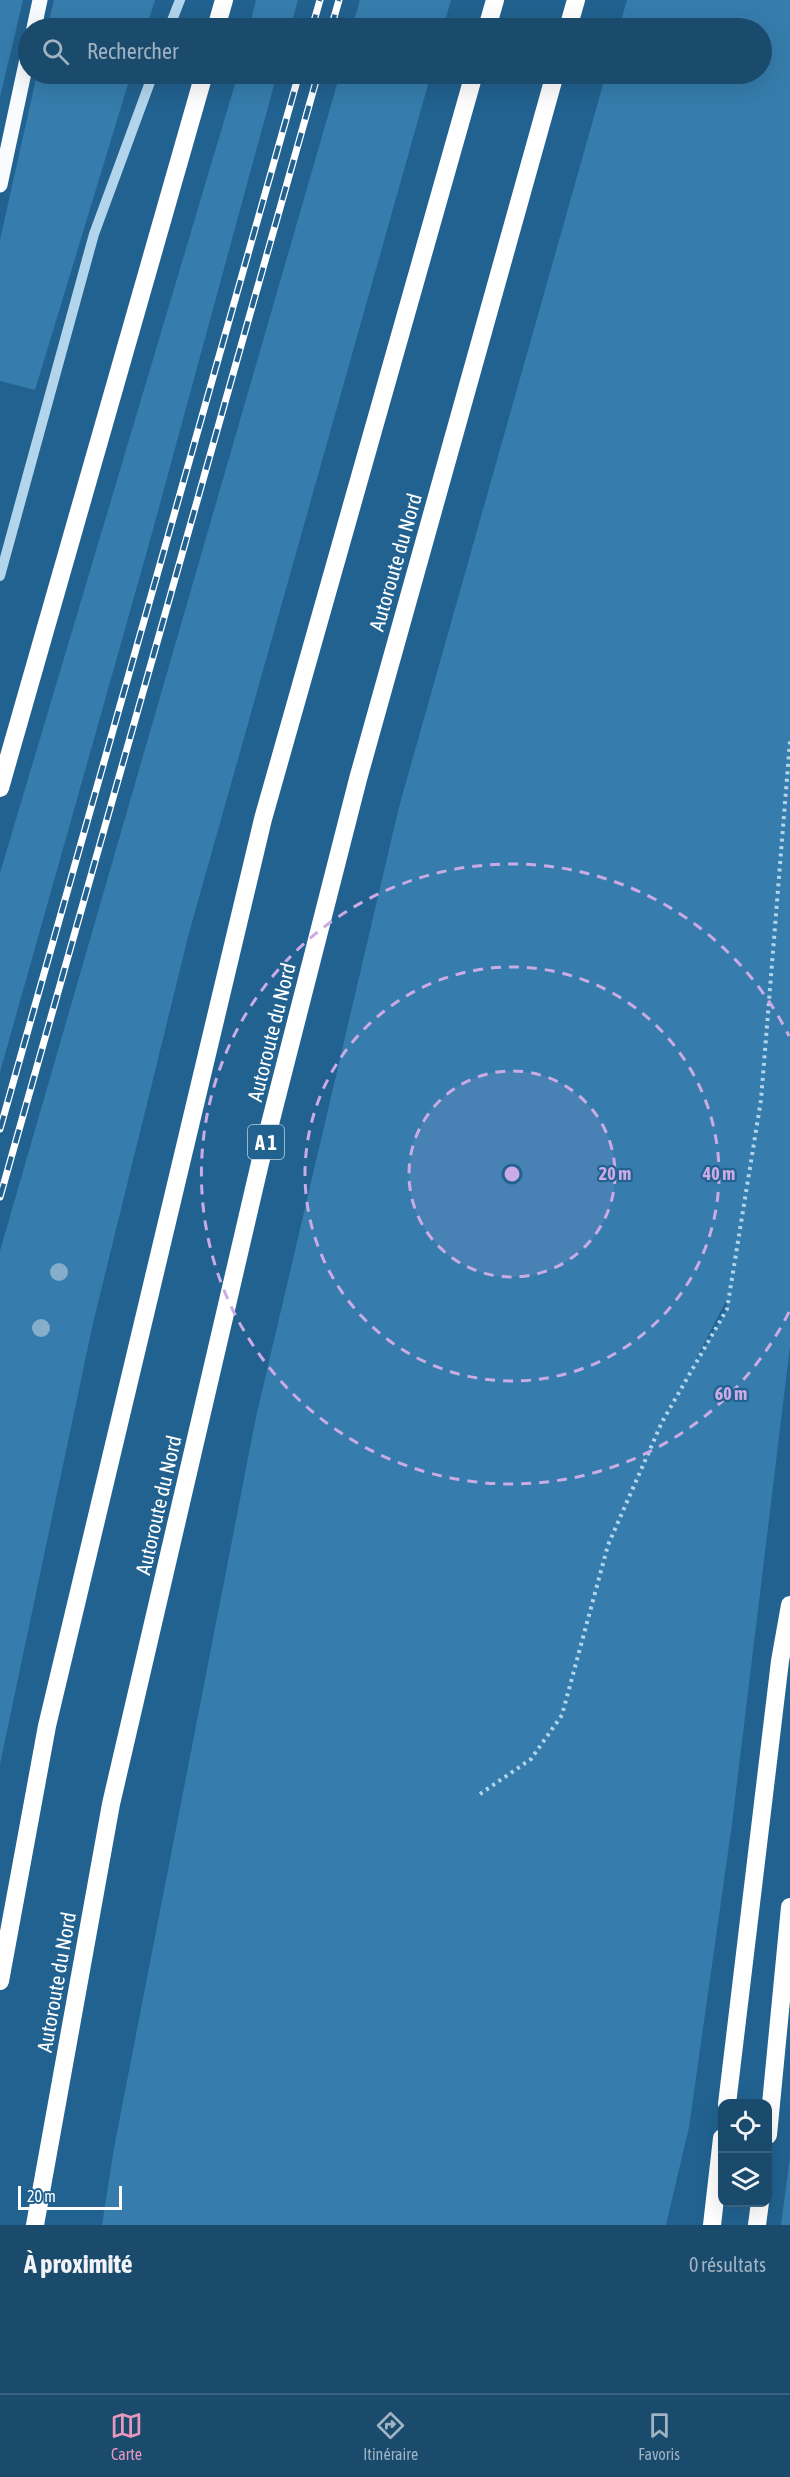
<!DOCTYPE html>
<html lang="fr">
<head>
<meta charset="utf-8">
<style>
	body { margin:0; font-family:"Asap Condensed",sans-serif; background:#275474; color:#f1f3f6 }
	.controls { position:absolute; right:18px; bottom:18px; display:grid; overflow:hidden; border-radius:12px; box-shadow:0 6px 24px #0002 }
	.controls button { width:54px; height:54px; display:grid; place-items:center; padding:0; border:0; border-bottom:2px solid #38627f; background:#1a4a6c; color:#f1f3f6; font:30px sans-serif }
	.scale { position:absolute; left:18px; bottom:15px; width:104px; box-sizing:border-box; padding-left:6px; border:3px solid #fff; border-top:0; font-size:16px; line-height:21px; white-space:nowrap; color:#fff; -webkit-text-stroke:4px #226290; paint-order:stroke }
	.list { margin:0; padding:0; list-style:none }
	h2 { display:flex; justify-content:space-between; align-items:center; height:78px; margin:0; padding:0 24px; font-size:26px }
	h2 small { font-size:20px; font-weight:400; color:#9fb3c2 }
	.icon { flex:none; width:33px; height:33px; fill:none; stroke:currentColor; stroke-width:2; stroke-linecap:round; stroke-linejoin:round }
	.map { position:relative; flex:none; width:790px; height:2225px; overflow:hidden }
	.search { position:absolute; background:#1a4a6c; box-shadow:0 6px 24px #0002; left:18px; right:18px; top:18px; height:66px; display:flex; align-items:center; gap:15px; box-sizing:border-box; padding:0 21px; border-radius:33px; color:#9fb3c2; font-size:22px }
	.sheet { height:168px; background:#1a4a6c }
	nav { display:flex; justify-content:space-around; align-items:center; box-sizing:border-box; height:84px; border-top:2px solid #38627f; background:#1a4a6c; font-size:16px; color:#9fb3c2 }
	nav a { display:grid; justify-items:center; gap:3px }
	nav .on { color:#e797bd }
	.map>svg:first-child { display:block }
	.green { fill:#367dad; fill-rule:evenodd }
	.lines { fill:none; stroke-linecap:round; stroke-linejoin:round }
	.path { stroke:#b3d5ec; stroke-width:4; stroke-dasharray:3 4.5; stroke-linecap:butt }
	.minor { stroke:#b3d5ec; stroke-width:10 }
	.major { stroke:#f8fcff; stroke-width:15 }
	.highway { stroke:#fff; stroke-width:18 }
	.rail-casing { stroke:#fff; stroke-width:7 }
	.rail { stroke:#226290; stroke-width:4.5; stroke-dasharray:14; stroke-linecap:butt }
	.tree { fill:#86aeca }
	.ring { fill:none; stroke:#caabe5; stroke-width:3; stroke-dasharray:10 8 }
	.labels { text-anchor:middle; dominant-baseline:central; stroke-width:4.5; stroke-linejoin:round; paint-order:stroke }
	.shield { fill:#226290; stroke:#bdd0de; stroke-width:1.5 }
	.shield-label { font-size:20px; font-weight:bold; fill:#fff }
	.street-label { font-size:21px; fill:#fff; stroke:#226290 }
	.centre { fill:#caabe5; stroke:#226290; stroke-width:3 }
	.ring-label { font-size:18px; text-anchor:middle; font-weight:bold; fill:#caabe5; stroke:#226290; stroke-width:4.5; stroke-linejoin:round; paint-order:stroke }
</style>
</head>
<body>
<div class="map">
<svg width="790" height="2225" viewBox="0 0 790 2225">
	<rect width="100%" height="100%" fill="#226290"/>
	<g class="green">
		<path d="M0,0h23l-23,97z"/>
		<path d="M54,0h101l-9,28h-99z"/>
		<path d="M256,0h42l-8,28h-41z"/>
		<path d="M360,0h91l-8,28h-91z"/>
		<path d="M627,0h163v1346l-58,478 -43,303 -23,98h-564l12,-77 142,-731 143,-610 207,-733h156v-46h-143zM727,1299v10l-31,52h-1z"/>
		<path d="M37,74h94l-96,316 -35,-9v-141z"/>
		<path d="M238,74h39l-128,470 -149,528v-199z"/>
		<path d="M340,74h91l-242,859 -96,390 -93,441v-513z"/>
		<path d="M790,2157v68h-9z"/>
	</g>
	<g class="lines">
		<path class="path" d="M480,1794l51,-35 31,-44 46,-170 54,-123 65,-113 34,-209 29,-359"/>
		<g class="minor">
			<path d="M169,28l11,-28"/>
			<path d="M0,576l94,-342 59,-160"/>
		</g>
		<g class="major">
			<path d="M34,28l6,-28"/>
			<path d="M0,185l28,-131"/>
		</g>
		<g class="highway">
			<path d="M216,28l8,-28"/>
			<path d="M487,28l8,-28"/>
			<path d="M568,28l8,-28"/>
			<path d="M0,788l204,-714"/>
			<path d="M0,1981l47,-255 216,-907 211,-745"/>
			<path d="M727,2104l53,-443 10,-56"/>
			<path d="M768,2135l22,-228"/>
			<path d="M35,2225l76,-421 149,-641 98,-384 197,-705"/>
			<path d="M712,2225l10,-87"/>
			<path d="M757,2225l3,-23"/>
		</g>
		<defs>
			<g id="rail">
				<path d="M312,28l8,-28"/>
				<path d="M331,28l8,-28"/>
				<path d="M0,1129l299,-1055"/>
				<path d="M0,1197l318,-1123"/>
			</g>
		</defs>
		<use href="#rail" class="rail-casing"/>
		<use href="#rail" class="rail"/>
	</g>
	<g class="tree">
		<circle cx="59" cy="1272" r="9"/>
		<circle cx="41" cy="1328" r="9"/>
	</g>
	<circle cx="512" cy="1174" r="103" fill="#caabe5" fill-opacity=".12"/>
	<g class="ring">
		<circle cx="512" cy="1174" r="103"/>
		<circle cx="512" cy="1174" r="207"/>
		<path d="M789 1312A310 310 0 1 1 789 1036"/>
	</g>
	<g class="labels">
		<rect class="shield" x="248" y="1125" width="36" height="34" rx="4.5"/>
		<g class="shield-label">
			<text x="266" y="1142">A 1</text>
		</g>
		<g class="street-label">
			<text transform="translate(395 562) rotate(-74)">Autoroute du Nord</text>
			<text transform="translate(271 1032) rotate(-76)">Autoroute du Nord</text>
			<text transform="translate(158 1505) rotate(-77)">Autoroute du Nord</text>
			<text transform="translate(56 1982) rotate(-80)">Autoroute du Nord</text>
		</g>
	</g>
	<circle cx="512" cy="1174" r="9" class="centre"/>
	<g class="ring-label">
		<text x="615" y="1180">20 m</text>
		<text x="719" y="1180">40 m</text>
		<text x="731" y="1400">60 m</text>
	</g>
</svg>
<div class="controls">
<button><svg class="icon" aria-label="locate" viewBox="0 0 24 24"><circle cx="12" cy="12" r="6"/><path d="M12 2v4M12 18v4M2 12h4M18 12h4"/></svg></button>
<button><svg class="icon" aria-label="layers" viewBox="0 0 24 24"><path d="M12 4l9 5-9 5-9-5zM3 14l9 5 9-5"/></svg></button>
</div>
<div class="scale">20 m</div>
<div class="search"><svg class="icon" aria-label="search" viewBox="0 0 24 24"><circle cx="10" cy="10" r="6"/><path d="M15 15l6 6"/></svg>Rechercher</div>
</div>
<section class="sheet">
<h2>À proximité<small>0 résultats</small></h2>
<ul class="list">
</ul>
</section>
<nav>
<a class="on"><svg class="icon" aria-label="map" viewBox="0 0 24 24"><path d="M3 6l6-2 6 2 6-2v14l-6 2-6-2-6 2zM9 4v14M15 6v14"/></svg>Carte</a>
<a><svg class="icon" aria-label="directions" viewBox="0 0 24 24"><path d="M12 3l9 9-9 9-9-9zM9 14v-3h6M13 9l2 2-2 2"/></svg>Itinéraire</a>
<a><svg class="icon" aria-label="saved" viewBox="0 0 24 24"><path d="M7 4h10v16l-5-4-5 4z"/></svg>Favoris</a>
</nav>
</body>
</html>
